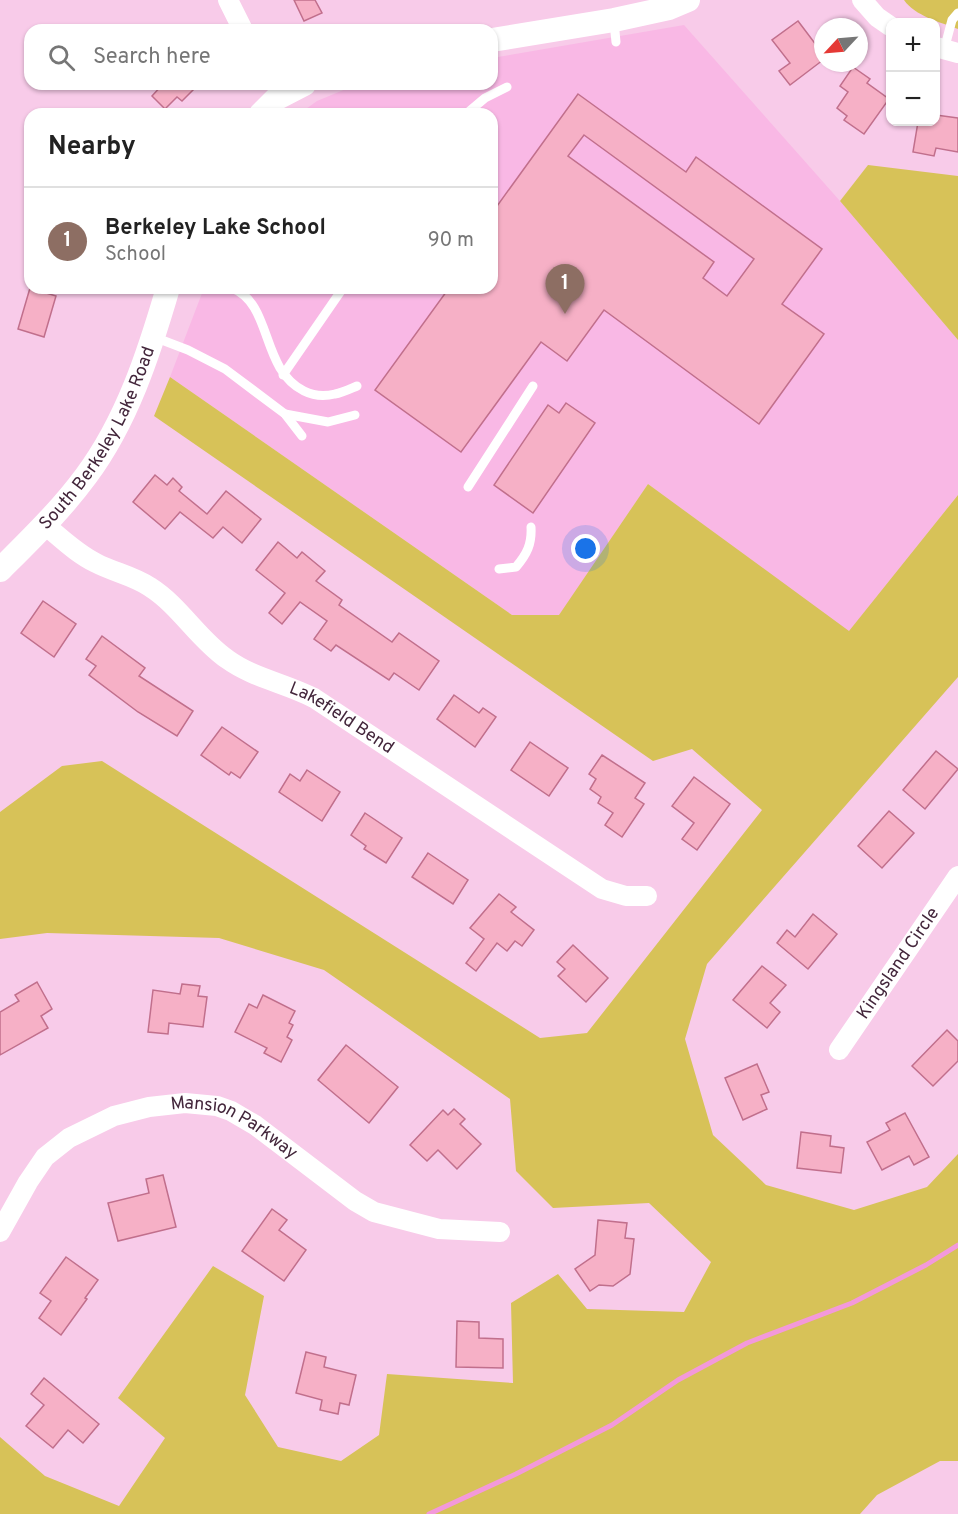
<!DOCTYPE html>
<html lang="en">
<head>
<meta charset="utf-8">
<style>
	body { margin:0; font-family:Overpass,sans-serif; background:#f6f6f6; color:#222 }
	.controls { position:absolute; right:18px; top:18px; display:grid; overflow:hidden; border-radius:12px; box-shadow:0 2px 4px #0004 }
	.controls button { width:54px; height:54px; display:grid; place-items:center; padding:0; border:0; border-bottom:2px solid #e0e0e0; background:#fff; color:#222; font:30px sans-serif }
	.compass { position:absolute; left:814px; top:18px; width:54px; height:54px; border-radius:50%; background:#fff; box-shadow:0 2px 4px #0004; rotate:244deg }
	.you { position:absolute; left:586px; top:549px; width:21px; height:21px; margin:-15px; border:4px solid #fff; border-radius:50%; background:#1a73e8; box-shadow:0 0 0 9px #1a73e833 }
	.badge { display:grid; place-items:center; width:39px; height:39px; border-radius:50%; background:#ea580c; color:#fff; font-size:20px; font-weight:700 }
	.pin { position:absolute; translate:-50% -50px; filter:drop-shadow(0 2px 3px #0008) }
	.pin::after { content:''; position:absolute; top:32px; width:21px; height:18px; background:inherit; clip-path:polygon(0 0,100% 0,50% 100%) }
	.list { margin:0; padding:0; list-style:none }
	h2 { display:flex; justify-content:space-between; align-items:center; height:78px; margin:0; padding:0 24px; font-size:26px }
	h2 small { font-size:20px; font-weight:400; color:#767676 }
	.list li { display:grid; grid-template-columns:39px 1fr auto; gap:18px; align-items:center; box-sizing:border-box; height:108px; padding:0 24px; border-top:2px solid #e0e0e0 }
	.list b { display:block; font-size:22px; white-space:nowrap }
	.list p { margin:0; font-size:20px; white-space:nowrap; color:#767676 }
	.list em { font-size:20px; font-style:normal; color:#767676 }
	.icon { flex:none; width:33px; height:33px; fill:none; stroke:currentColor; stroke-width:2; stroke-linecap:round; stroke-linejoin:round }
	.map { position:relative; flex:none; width:958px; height:1514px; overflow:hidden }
	.search { position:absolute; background:#fff; box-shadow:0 2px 4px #0004; left:24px; top:24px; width:474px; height:66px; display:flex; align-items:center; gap:15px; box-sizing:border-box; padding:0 21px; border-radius:18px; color:#767676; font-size:22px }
	.panel { position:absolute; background:#fff; box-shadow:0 2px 4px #0004; left:24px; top:108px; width:474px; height:186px; border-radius:18px }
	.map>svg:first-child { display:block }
	.built { fill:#f9b8e5 }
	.green { fill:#d7c258 }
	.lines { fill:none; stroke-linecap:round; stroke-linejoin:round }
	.stream { stroke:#f399da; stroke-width:5 }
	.building { fill:#f6b0c6; stroke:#c16f8c; stroke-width:1.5; fill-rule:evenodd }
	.service { stroke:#fff; stroke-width:9 }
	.minor { stroke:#fff; stroke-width:20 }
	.tertiary { stroke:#fff; stroke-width:24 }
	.labels { text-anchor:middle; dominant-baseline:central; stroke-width:4.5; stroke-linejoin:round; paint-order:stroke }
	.street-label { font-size:18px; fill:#43263b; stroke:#f8cbe9 }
</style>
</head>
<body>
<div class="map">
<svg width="958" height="1514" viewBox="0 0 958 1514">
	<rect width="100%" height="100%" fill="#f8cbe9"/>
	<path class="built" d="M684,25l156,176 118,139v155l-109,137 -201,-148 -89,132 -47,-1 -342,-238 34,-89h288v-174h-193l18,-13 41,-17h134v-26z"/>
	<g class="green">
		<path d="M904,0h54v29c-18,-7 -43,-13 -54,-29z"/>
		<path d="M868,165l90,11v164l-118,-139z"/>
		<path d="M170,377l342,238h47l89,-131 201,147 109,-136v182l-251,287 -22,75 28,96 53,50 88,25 73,-23 31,-33v307h-18l-63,34 -17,19h-860v-77l45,39 74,30 46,-68 -47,-40 95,-132 51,30 -19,99 33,52 63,14 38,-26 8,-61 126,9 -2,-80 47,-29 29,35 97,3 27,-50 -62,-59 -96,5 -37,-37 -6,-72 -186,-129 -105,-32 -172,-5 -47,6v-127l62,-46 40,-5 438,277 47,-5 175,-223 -70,-61 -39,12 -499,-345z"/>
	</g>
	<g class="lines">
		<path class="stream" d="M429,1514l87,-40 96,-49 66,-45 69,-37 105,-40 74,-38 32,-20"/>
	</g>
	<g class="building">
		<path d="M294,0h21l7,13 -18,8z"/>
		<path d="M798,21l25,33v6l-33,25 -11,-14 11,-8 -18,-23z"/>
		<path d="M853,67l17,12 -3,4 22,16 -25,35 -20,-14 3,-4 -10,-8 11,-16 -8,-6z"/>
		<path d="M163,84h36l-17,17 -5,-4 -12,12 -13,-13z"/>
		<path d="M578,94l108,78 10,-15 126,92 -40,55 42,30 -65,90 -155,-114 -37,51 -26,-19 -80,110 -86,-62 74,-102h43v-75zM584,135l170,124 -27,37 -24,-18 11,-16 -146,-106z"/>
		<path d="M936,115l22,3v34l-22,-4 -2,8 -21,-4 5,-30h18z"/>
		<path d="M30,288l26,8 -12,41 -26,-8z"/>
		<path d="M566,403l29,20 -62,90 -39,-28 54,-80 11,8z"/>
		<path d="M155,475l12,10 6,-7 9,9 -3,4 28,23 19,-23 35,28 -19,24 -19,-16 -10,11 -33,-26 -15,17 -32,-27z"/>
		<path d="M278,542l19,16 5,-6 23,19 -9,10 26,19 -3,5 53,37 7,-9 40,28 -20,29 -25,-17 -5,7 -53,-35 -5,6 -17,-12 13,-18 -27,-19 -18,22 -13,-11 16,-20 -29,-23z"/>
		<path d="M43,601l33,23 -22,33 -33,-24z"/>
		<path d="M102,636l43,32 -6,8 54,35 -16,25 -39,-24 -49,-37 7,-9 -10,-7z"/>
		<path d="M454,695l25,18 4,-5 13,9 -21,30 -38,-28z"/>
		<path d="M222,727l36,25 -18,26 -9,-6 -2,3 -28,-20z"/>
		<path d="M530,742l38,26 -19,28 -38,-26z"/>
		<path d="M936,751l22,18 -33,40 -22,-19z"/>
		<path d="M602,755l43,28 -10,15 9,6 -22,33 -17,-12 8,-12 -15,-10 3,-6 -11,-8 6,-10 -7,-5z"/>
		<path d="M307,770l33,22 -18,29 -43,-29 11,-18 10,7z"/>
		<path d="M694,777l36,27 -33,46 -15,-11 12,-16 -22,-17z"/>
		<path d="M889,811l25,22 -32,35 -24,-22z"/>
		<path d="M365,813l37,25 -16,25 -22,-14 2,-3 -15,-11z"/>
		<path d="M428,853l40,27 -15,24 -41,-27z"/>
		<path d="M499,894l17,13 -5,5 23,18 -12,16 -7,-5 -8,10 -10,-8 -21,28 -10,-8 18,-24 -14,-11z"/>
		<path d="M813,914l24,20 -29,35 -31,-26 10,-13 8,7z"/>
		<path d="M573,945l35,33 -22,24 -28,-26 7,-7 -8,-7z"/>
		<path d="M762,966l24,19 -16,18 10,9 -13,16 -34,-28z"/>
		<path d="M37,982l15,27 -11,7 7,12 -48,27v-43l19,-11 -4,-6z"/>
		<path d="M182,984l18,2 -2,10 9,1 -4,30 -34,-4 -1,11 -20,-2 5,-42 27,4z"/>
		<path d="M263,995l32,16 -6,12 4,2 -6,12 5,3 -11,22 -17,-9 3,-5 -32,-16 14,-28 8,4z"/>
		<path d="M947,1030l11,11v20l-25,25 -21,-20z"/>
		<path d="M346,1045l52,42 -29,36 -51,-43z"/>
		<path d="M757,1064l12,28 -8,3 6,14 -24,11 -18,-42z"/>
		<path d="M454,1109l11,10 -5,5 21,20 -24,25 -19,-19 -11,11 -17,-16 33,-35 5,5z"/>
		<path d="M905,1113l24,44 -15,8 -5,-9 -27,14 -15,-28 23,-12 -4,-7z"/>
		<path d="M801,1132l30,4 -1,10 14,2 -3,25 -44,-5z"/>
		<path d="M163,1175l13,52 -58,14 -10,-38 41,-10 -3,-14z"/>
		<path d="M272,1209l15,11 -8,10 27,20 -22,31 -42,-30z"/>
		<path d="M598,1220l29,3 -2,15 9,1 -4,35 -17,12 -14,-1 -9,6 -15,-22 20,-14z"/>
		<path d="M66,1257l32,23 -13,18 2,1 -26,36 -22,-17 12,-17 -11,-8z"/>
		<path d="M457,1321l22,1v16l24,1v29l-47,-1z"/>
		<path d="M306,1352l20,5 -2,10 32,8 -7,30 -9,-2 -2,11 -18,-4 2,-10 -26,-7z"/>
		<path d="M44,1378l55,46 -16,19 -15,-13 -15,18 -27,-22 18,-21 -13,-11z"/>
	</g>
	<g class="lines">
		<g class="service">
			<path d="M614,22l2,20"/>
			<path d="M944,50l8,-30 6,-7"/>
			<path d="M466,114l19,-16 22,-11"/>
			<path d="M232,288c41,16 28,81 72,103 10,5 19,6 31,3 7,-1 15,-5 22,-8"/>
			<path d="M154,337l34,13 37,19 60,45 17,22"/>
			<path d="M283,375l60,-87"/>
			<path d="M285,414l43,8 27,-7"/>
			<path d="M468,487l65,-101"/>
			<path d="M499,569l17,-2c11,-13 16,-23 15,-40"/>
		</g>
		<g class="minor">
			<path d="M228,0l15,30"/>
			<path d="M862,0l15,17 13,9"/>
			<path d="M936,47l22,6"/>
			<path id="s1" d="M45,525c16,13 32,29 51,38 17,9 38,13 54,24 30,19 48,52 77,72 26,19 58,24 87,39l288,191 24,7h21"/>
			<path id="s2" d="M839,1050l119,-174"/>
			<path id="s3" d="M0,1232l28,-50 17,-25 24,-19 45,-22 35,-9 36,-4 32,3 14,5 24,14 100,76 19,11 65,17 61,3"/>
		</g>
		<g class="tertiary">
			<path d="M492,40l122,-20 55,-12 19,-8"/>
			<path d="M261,114l16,-16 27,-14"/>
			<path id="s4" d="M0,570c30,-30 61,-60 86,-94 41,-55 63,-123 82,-188"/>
		</g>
	</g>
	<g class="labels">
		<g class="street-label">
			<text stroke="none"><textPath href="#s4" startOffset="166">South Berkeley Lake Road</textPath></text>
			<text stroke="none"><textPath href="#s1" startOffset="358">Lakefield Bend</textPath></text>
			<text stroke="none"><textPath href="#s2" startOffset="105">Kingsland Circle</textPath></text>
			<text stroke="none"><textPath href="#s3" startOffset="296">Mansion Parkway</textPath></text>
		</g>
	</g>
</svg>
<div class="controls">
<button>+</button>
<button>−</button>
</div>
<svg class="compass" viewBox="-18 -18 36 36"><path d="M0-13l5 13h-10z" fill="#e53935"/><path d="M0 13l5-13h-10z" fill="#767676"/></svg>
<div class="you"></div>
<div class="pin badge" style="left:565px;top:314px;background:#8d6e63">1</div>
<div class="search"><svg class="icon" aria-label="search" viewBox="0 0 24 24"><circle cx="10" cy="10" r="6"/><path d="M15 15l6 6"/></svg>Search here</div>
<section class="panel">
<h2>Nearby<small></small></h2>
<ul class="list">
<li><span class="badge" style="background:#8d6e63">1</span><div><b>Berkeley Lake School</b><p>School</p></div><em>90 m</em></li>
</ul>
</section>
</div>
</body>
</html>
